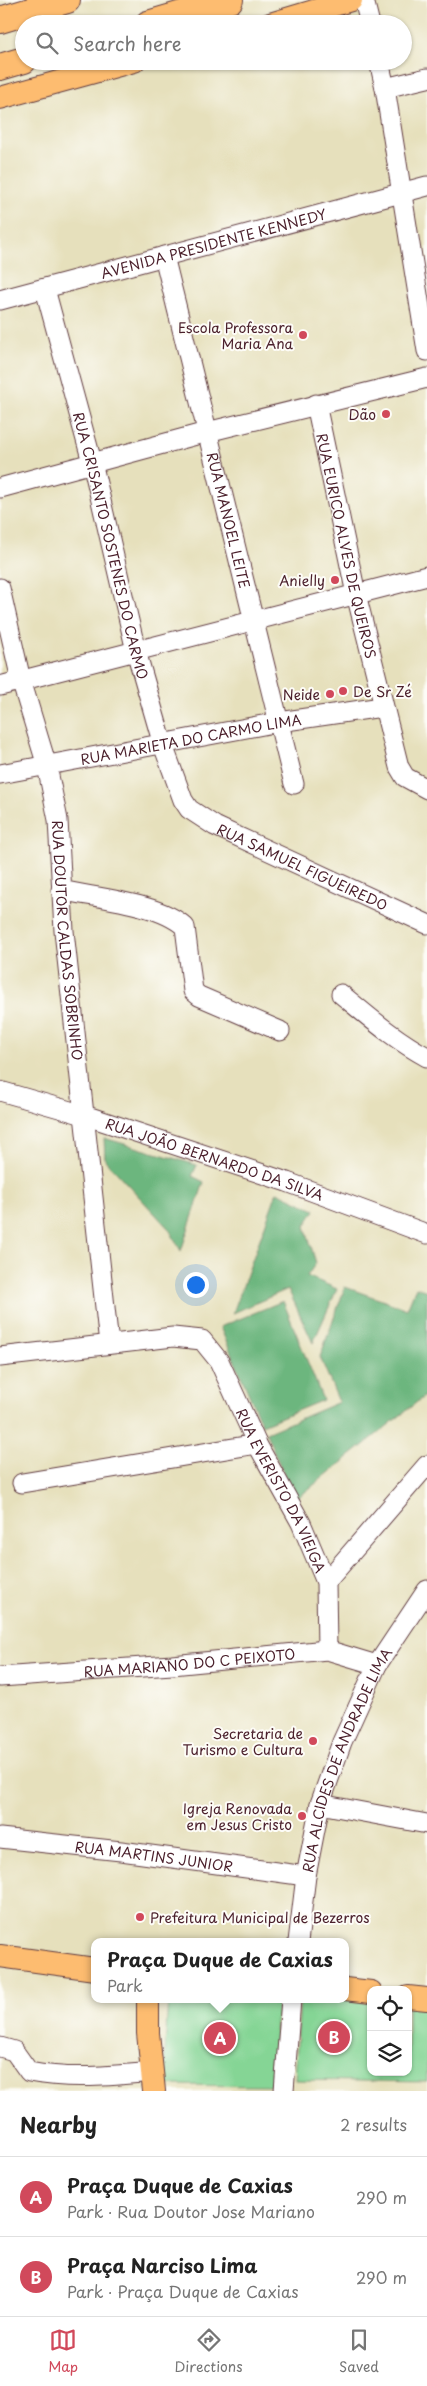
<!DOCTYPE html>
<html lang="en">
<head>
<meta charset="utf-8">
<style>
	body { margin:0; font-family:"Playpen Sans",sans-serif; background:#f2f2f2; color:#222 }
	.controls { position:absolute; right:15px; bottom:15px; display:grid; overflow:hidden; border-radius:10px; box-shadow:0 1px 4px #0004 }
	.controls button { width:45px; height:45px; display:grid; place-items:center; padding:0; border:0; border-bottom:1px solid #e0e0e0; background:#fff; color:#222; font:25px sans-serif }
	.you { position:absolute; left:195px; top:1284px; width:18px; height:18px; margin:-12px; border:4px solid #fff; border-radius:50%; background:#1a73e8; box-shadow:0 0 0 8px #1a73e833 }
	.badge { display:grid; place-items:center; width:32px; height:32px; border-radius:50%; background:#d1495b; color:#fff; font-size:16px; font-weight:700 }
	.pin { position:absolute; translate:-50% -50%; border:2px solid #fff; box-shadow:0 1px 5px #0006 }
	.popup { position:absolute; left:91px; top:1938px; width:258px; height:65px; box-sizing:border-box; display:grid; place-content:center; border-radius:10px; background:#fff; filter:drop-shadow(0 1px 4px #0005); font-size:16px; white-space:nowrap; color:#767676 }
	.popup b { font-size:19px; color:#222 }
	.popup::after { content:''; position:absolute; left:50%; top:100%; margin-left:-10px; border:10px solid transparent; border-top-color:#fff }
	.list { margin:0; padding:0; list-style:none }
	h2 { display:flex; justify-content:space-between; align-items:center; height:65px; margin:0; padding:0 20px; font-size:21px }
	h2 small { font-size:16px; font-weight:400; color:#767676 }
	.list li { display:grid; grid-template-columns:32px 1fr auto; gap:15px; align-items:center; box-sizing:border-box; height:80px; padding:0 20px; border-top:1px solid #e0e0e0 }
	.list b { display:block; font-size:19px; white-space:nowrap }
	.list p { margin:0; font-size:16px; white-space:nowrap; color:#767676 }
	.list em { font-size:16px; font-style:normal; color:#767676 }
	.icon { flex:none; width:28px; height:28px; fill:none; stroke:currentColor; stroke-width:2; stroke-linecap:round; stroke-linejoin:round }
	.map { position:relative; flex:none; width:427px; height:2091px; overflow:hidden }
	.search { position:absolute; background:#fff; box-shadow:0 1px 4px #0004; left:15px; right:15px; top:15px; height:55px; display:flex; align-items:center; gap:12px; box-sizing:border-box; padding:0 18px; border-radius:28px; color:#767676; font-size:19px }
	.sheet { height:225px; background:#fff }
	nav { display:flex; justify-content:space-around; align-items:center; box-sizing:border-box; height:70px; border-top:1px solid #e0e0e0; background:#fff; font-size:14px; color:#767676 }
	nav a { display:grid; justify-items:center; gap:2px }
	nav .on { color:#d1495b }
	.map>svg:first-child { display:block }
	.green { fill:#85d595; stroke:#687a60 }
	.forest { fill:#6cb67e; stroke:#5b6a54 }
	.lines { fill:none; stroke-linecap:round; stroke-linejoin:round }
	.minor-casing { stroke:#613c41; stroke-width:21 }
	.major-casing { stroke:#613c41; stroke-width:24 }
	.highway-casing { stroke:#613c41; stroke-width:28 }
	.minor { stroke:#fff; stroke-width:19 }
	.major { stroke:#fdbc6f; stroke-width:22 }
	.highway { stroke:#fdbc6f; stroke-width:26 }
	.poi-dot { fill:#d1495b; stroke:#fdfcf7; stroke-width:2 }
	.labels { text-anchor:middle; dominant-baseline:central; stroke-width:4; stroke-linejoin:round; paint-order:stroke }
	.street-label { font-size:14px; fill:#4a1f2b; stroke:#fdfcf7 }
	.poi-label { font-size:14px; fill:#4a1f2b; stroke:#fdfcf7; text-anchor:end }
</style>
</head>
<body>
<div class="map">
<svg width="427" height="2091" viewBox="0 0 427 2091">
	<rect width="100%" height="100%" fill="#fdfcf7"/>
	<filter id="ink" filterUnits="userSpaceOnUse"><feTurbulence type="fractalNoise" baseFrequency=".02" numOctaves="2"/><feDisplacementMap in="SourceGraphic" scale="10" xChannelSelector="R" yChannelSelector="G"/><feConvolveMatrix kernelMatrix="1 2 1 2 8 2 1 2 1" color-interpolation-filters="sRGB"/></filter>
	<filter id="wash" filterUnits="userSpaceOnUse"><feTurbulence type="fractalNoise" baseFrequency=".0096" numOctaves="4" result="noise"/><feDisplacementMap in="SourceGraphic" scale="20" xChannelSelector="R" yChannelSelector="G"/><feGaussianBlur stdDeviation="1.12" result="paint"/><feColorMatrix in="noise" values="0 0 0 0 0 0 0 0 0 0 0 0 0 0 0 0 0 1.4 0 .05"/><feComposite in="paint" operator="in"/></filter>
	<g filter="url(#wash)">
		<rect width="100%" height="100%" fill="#e6e0bc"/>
		<g class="green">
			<path d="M371,1995v77h37v-72l19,2v80l-132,-2 5,-81h45z"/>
			<path d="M168,1999h110l-7,87 -108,-1z"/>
		</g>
		<g class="forest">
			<path d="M104,1138l93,27 -5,11 12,6 -23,69 -12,-22 -64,-69z"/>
			<path d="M277,1192l38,18 -10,16 11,37 -9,13 30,13 -24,54 -25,-54 -55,24z"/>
			<path d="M345,1287l62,22 9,-22 11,4v103l-132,106 -29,-67 73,-31 -19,-45z"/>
			<path d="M283,1301l40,99 -61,25 -42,-98z"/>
		</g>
	</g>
	<g filter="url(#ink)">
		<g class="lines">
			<defs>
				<g id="minor">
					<path d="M364,0l6,24"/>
					<path d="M379,61l6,27 42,263"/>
					<path d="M385,88l42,-10"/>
					<path id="s1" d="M164,256l130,528"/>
					<path id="s2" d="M45,289l47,173 44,189 27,94 20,55 6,9 26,17 212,98"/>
					<path id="s3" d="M0,300l427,-114"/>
					<path id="s4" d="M316,404l40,190 43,173 6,10 22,12"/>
					<path d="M0,488l207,-56 220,-54"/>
					<path id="s5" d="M0,588l21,92 26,86 11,54 6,111 45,413"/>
					<path d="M0,686l427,-110"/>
					<path id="s6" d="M0,774l279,-52 103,-15"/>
					<path d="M61,890c35,8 99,13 124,37l8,64 6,5 81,35"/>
					<path d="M341,994c28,23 54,46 86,63"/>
					<path id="s7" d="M0,1091l84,24 203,67 140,52"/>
					<path id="s8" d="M0,1357l173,-20 29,3 17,21 38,83 44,79 25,59 1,68"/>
					<path d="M22,1483l235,-39"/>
					<path d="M326,1582l101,-117"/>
					<path id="s9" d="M0,1677l172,-12 155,-15 50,15"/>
					<path d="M320,1804l107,20"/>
					<path id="s10" d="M0,1838l121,13 185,25"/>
					<path id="s11" d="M298,1942l8,-66 14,-72 22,-62 35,-77 50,-75"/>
					<path d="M0,2047l14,4 15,21c41,8 82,4 123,0"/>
					<path d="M284,2091l7,-92"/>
				</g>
				<g id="major">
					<path d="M270,24l81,-24"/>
					<path d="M0,98l134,-37"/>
					<path d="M0,1956l95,13"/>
					<path d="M345,1989l26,3"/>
					<path d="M408,1997l19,2"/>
					<path d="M148,1999v34l6,58"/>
				</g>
				<g id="highway">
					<path d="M0,20l67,-20"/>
					<path d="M148,24l82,-24"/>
					<path d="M0,67l24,-7"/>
				</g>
			</defs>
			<use href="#minor" class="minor-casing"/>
			<use href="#major" class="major-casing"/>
			<use href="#highway" class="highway-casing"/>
			<use href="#minor" class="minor"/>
			<use href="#major" class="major"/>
			<use href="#highway" class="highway"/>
		</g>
	</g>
	<g class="poi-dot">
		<circle cx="303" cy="335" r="5"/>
		<circle cx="386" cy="414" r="5"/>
		<circle cx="335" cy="580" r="5"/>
		<circle cx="343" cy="691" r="5"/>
		<circle cx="330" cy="694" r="5"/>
		<circle cx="313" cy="1741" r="5"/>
		<circle cx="302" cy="1816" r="5"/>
		<circle cx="140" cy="1917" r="5"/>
	</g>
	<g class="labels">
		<g class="street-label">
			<text stroke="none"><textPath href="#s3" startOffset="221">AVENIDA PRESIDENTE KENNEDY</textPath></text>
			<text stroke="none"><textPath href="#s1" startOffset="272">RUA MANOEL LEITE</textPath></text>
			<text stroke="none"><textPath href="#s2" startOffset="265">RUA CRISANTO SOSTENES DO CARMO</textPath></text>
			<text stroke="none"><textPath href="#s4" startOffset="145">RUA EURICO ALVES DE QUEIROS</textPath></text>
			<text stroke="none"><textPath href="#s6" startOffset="194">RUA MARIETA DO CARMO LIMA</textPath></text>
			<text stroke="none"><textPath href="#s2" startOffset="668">RUA SAMUEL FIGUEIREDO</textPath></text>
			<text stroke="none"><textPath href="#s5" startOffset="360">RUA DOUTOR CALDAS SOBRINHO</textPath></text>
			<text stroke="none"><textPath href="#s7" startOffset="225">RUA JOÃO BERNARDO DA SILVA</textPath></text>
			<text stroke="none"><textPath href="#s8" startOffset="374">RUA EVERISTO DA VIEIGA</textPath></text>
			<text stroke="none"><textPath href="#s9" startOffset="190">RUA MARIANO DO C PEIXOTO</textPath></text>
			<text stroke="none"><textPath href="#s11" startOffset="190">RUA ALCIDES DE ANDRADE LIMA</textPath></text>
			<text stroke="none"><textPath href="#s10" startOffset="155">RUA MARTINS JUNIOR</textPath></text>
		</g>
		<g class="poi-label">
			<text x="293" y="327">Escola Professora<tspan x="293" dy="16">Maria Ana</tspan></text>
			<text x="376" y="414">Dão</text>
			<text x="325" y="580">Anielly</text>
			<text x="353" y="691" text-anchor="start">De Sr Zé</text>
			<text x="320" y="694">Neide</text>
			<text x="303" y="1733">Secretaria de<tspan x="303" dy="16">Turismo e Cultura</tspan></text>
			<text x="292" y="1808">Igreja Renovada<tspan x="292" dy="16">em Jesus Cristo</tspan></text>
			<text x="150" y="1917" text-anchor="start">Prefeitura Municipal de Bezerros</text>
		</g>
	</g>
</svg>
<div class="controls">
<button><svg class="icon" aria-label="locate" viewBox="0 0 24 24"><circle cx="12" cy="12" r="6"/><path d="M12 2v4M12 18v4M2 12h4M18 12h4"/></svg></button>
<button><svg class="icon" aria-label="layers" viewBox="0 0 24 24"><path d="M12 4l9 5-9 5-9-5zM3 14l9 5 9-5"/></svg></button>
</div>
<div class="you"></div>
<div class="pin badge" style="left:220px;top:2038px">A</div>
<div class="popup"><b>Praça Duque de Caxias</b>Park</div>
<div class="pin badge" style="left:334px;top:2037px">B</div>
<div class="search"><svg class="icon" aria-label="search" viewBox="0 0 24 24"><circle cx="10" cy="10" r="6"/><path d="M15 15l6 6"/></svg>Search here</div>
</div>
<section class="sheet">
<h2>Nearby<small>2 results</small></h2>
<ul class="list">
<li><span class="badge">A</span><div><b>Praça Duque de Caxias</b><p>Park · Rua Doutor Jose Mariano</p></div><em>290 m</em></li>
<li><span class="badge">B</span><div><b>Praça Narciso Lima</b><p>Park · Praça Duque de Caxias</p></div><em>290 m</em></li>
</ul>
</section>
<nav>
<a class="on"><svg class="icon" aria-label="map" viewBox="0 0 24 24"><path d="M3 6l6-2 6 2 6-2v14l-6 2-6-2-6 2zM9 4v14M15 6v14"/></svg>Map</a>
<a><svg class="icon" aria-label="directions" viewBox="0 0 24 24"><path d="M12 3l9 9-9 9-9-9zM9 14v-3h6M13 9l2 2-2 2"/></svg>Directions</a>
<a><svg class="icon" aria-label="saved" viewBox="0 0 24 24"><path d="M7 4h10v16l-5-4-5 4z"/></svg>Saved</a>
</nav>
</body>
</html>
